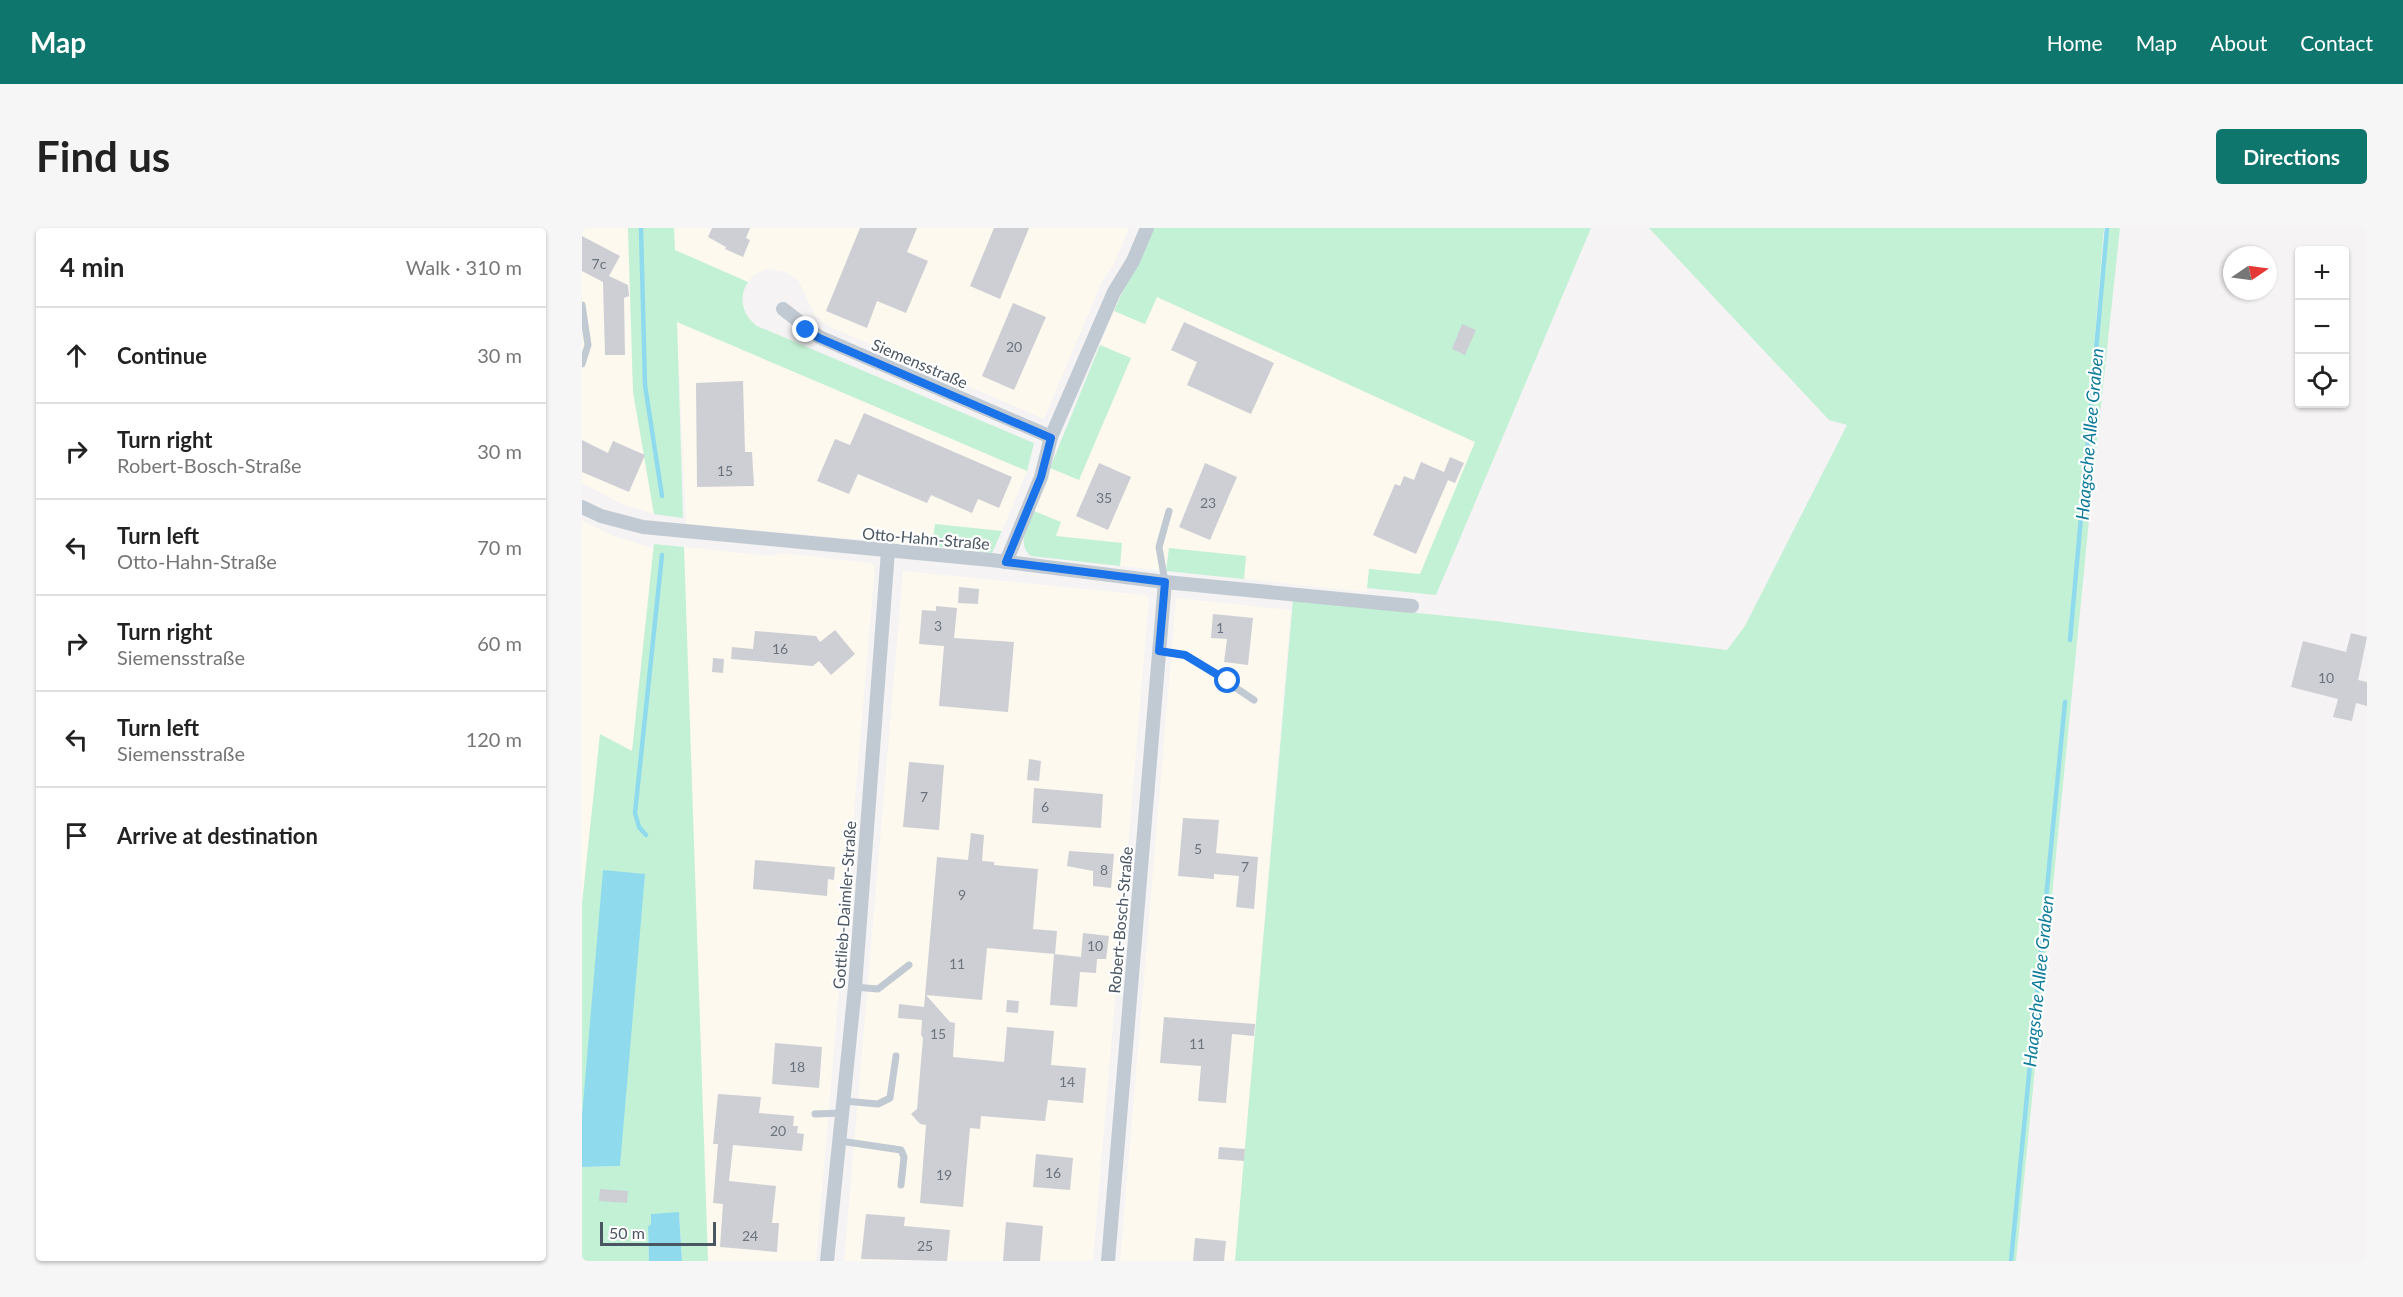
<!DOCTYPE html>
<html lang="en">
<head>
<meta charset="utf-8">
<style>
	body { margin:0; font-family:Lato,sans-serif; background:#f6f6f6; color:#222 }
	.controls { position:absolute; right:18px; top:18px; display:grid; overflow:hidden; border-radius:6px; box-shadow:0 2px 4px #0004 }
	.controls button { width:54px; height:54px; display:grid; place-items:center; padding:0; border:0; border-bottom:2px solid #e0e0e0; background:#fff; color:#222; font:30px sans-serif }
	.compass { position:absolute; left:1641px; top:18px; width:54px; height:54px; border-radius:50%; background:#fff; box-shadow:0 2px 4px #0004; rotate:77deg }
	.scale { position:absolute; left:18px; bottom:15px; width:116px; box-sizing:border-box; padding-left:6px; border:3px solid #4a5661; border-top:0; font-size:16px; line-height:21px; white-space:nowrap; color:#4a5661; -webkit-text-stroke:4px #fff; paint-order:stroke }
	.stop { position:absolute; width:18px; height:18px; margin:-14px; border:4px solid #1a73e8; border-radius:50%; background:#fff }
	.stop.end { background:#1a73e8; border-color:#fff; box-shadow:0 2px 6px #0008 }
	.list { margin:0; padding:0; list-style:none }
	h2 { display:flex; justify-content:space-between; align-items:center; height:78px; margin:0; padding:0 24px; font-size:26px }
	h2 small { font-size:20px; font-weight:400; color:#767676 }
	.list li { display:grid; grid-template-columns:39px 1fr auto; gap:18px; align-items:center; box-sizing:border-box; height:96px; padding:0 24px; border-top:2px solid #e0e0e0 }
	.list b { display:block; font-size:22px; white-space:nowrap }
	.list p { margin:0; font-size:20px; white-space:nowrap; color:#767676 }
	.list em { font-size:20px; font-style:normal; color:#767676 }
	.icon { flex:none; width:33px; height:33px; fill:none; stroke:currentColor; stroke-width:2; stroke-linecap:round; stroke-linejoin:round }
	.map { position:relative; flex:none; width:1785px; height:1033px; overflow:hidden; border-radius:6px }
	header { display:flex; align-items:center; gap:36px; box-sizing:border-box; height:84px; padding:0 30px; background:#0f766e; color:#fff }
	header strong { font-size:28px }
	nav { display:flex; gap:33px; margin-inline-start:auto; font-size:21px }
	.intro { display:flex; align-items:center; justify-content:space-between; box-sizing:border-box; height:144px; padding:0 36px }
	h1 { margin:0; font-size:42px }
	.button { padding:15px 27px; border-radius:6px; background:#0f766e; color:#fff; font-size:21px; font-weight:700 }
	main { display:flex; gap:36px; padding:0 36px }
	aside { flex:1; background:#fff; border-radius:6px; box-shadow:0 2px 4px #0004 }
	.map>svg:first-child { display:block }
	.commercial { fill:#fdf9ef }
	.green { fill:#c3f1d5 }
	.water { fill:#90daee }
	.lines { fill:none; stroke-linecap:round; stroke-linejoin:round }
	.stream { stroke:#90daee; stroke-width:4.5 }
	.building { fill:#cdcfd5 }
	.service { stroke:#c1cad2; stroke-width:7 }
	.minor { stroke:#c1cad2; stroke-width:14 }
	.route { stroke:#1a73e8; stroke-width:8 }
	.labels { text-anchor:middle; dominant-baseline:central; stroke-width:4.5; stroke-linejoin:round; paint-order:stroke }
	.number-label { font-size:14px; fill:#6b747e }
	.street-label { font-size:16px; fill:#4a5661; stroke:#fff }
	.water-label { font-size:18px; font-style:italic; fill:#0c7c9b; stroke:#fff }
</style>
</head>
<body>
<header>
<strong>Map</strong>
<nav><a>Home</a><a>Map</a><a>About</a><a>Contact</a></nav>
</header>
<div class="intro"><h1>Find us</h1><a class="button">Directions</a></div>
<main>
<aside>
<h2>4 min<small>Walk · 310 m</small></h2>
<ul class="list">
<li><svg class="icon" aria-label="ahead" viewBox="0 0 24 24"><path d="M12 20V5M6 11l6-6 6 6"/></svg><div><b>Continue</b></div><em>30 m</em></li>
<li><svg class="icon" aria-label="right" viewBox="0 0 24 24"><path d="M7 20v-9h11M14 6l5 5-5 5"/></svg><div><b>Turn right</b><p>Robert-Bosch-Straße</p></div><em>30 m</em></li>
<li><svg class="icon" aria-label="left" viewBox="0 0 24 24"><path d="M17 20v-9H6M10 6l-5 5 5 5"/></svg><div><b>Turn left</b><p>Otto-Hahn-Straße</p></div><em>70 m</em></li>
<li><svg class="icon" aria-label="right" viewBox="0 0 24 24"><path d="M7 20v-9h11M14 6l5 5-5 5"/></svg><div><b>Turn right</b><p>Siemensstraße</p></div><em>60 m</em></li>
<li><svg class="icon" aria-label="left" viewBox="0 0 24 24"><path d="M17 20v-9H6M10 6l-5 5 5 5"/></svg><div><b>Turn left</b><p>Siemensstraße</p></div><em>120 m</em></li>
<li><svg class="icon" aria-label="arrive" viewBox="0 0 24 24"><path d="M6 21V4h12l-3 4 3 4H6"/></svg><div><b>Arrive at destination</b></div></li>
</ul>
</aside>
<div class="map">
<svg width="1785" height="1033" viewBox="0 0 1785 1033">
	<rect width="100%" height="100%" fill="#f5f3f3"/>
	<g class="commercial">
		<path d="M0,0h46l5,164 21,122 -30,-9 -42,-22z"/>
		<path d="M92,0h455l-16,38 -10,13 -59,140 -214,-92 -14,-10 -18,-37 -12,-8 -19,-3 -12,5 -7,8 -73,-32z"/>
		<path d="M575,69l319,146 -56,131 -51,-5 -2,23 -123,-13 2,-23 -77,-8 -3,23 -46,-5 2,-23 -66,-7 -22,-25 16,-43 29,12 51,-122 -30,-13 14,-34 31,13z"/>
		<path d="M95,94l350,149 -25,60 -67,-7 -3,22 -246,-22z"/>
		<path d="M0,292l34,17 37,11 -21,203 -32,-16 -18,169z"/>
		<path d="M102,319l86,9 12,-3 90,10 3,3 -59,695h-108z"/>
		<path d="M321,343l243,24 3,4 -56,662h-249z"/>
		<path d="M594,370l115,12 -56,651h-115z"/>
	</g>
	<g class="green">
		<path d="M46,0h46l1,22 73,32c-10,15 -6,33 9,44l277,117 -7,28 -350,-149 6,196 -29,-4 -21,-122z"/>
		<path d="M571,0h438l-155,367 -69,-7 2,-19 51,5 55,-132 -318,-145 -12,27 -31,-13c12,-28 27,-54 39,-83z"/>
		<path d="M1067,0h455l-10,119 14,-119h12l-27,252 -77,781h-781l58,-661 202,21 232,29 18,-24 102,-201 -18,-5z"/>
		<path d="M518,117l31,13 -52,122 -29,-12z"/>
		<path d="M452,283l27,11 -5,14 66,7 -2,23 -89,-10c-15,-12 -3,-30 3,-45z"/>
		<path d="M353,296l67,7 -10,22 -60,-7z"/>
		<path d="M72,316l30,3 24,714h-26l-3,-49 -31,15 1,34h-67v-94l38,-1 -38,-50v-212l18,-170 32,17z"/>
		<path d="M587,320l77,8 -2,23 -78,-8z"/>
	</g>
	<g class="water">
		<path d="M21,642l42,4 -25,292 -38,1v-51z"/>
		<path d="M97,984l3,49h-33l-1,-34 3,-3v-10z"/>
	</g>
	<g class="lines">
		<g class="stream">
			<path d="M59,0l4,157 17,111"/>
			<path d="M1488,412l37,-412"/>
			<path d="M64,607l-7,-8 -4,-14 27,-258"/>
			<path d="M1429,1033l54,-559"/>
		</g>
	</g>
	<g class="building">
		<path d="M130,0h38l-4,10 4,2 -7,17 -18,-8 1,-2 -18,-10z"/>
		<path d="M278,0h57l-10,24 21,9 -22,52 -29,-12 -10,27 -41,-17z"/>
		<path d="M412,0h35l-29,71 -30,-13z"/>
		<path d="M0,8l38,20 -11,20 19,9 1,11 -5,2 1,57h-20l-2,-73 -21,-11z"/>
		<path d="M431,75l33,14 -32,73 -32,-14z"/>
		<path d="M602,94l90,41 -23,51 -64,-29 10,-23 -26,-12z"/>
		<path d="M880,96l14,6 -11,25 -13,-6z"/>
		<path d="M161,153l2,71h7l2,34 -57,1 -1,-104z"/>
		<path d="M282,185l148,64 -13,31 -21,-9 -6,14 -41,-18 -4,8 -69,-29 -9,20 -32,-13 18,-42 15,6z"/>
		<path d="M0,212l26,13 5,-12 32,14 -16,37 -47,-20z"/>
		<path d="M868,229l14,6 -9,20 -7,-3 -32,74 -43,-19 22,-51 5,2 4,-10 10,4 7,-18 23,10z"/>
		<path d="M517,235l32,14 -23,53 -32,-14z"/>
		<path d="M623,235l32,14 -27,63 -31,-13z"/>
		<path d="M377,359l20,2 -1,15 -20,-1z"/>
		<path d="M354,378l21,2 -3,30 60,4 -6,70 -69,-6 5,-60 -25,-2 3,-34 14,1z"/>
		<path d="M631,386l40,4 -5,47 -24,-3 3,-23 -16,-1z"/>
		<path d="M253,402l20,24 -24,21 -12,-14 -6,5 -82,-7 1,-12 21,2 2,-18 61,5 4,6z"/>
		<path d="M1769,405l16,4 -9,43 9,2v24l-11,-3 -4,18 -19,-4 5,-18 -47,-12 12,-46 43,11z"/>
		<path d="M131,430l11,1 -1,14 -11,-1z"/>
		<path d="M447,531l12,2 -2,20 -12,-1z"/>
		<path d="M327,534l35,3 -5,65 -36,-3z"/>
		<path d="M452,560l69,6 -2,34 -69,-5z"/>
		<path d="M601,590l36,2 -3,33 42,4 -4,52 -18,-2 3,-31 -25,-2v5l-36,-3z"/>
		<path d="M389,605l13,2 -2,26 12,1v3l44,4 -5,60 24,2 -2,23 -68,-6 -5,52 -56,-5 24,27 5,1 -2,34 51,5 3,-35 47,4 -3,34 35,3 -3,35 -35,-3 -3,21 -64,-5 -1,13 -10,-1 -7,79 -43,-4 6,-78 -6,-1 -9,-10 6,-5 6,-71 -2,-3 1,-15 -24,-2 1,-14 25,3 13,-150 31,3z"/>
		<path d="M487,623l45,3 -3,34 -18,-2v-15l-26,-5z"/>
		<path d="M173,632l80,7 -1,13 -6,-1 -1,17 -74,-7z"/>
		<path d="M501,705l26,3 -3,23h-9l-1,14 -16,-1 -3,35 -27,-2 4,-51 27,3z"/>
		<path d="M425,772l12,1 -1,12 -12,-1z"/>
		<path d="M582,789l91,7 -1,12 -22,-2 -6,69 -28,-2 3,-35 -41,-3z"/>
		<path d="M193,815l47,4 -3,41 -47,-4z"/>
		<path d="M136,866l43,3 -2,16 35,3 -1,10h5l-1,7 7,1 -2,17 -69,-6 -4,36 47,5 -4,37h7l-2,29 -57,-5 3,-43 -10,-1 5,-59h-5z"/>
		<path d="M637,919l26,2 -1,12 -26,-2z"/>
		<path d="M454,926l37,4 -3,32 -37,-3z"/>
		<path d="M18,961l28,2 -1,12 -28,-2z"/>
		<path d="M284,986l39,3 -1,9 46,4 -3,31 -86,-2z"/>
		<path d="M424,994l37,4 -3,35h-37z"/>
		<path d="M613,1010l31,3 -2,20h-31z"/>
	</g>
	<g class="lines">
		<g class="service">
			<path d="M0,77l6,40 -6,19"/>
			<path d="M583,354l-6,-35 10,-36"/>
			<path d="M577,423l26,4 9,5 60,40"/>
			<path d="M273,759l23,2 31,-24"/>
			<path d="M262,873l34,3 12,-6 6,-42"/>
			<path d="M233,886l28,-1"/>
			<path d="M258,913l61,9 3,7 -3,28"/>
		</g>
		<g class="minor">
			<path d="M201,81l36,28 232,100"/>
			<path d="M0,279l19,9 42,11 348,33 174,22 247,24"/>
			<path d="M424,334l35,-85 10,-40 63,-145 19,-31 14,-33"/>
			<path d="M245,1033l28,-274 33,-436"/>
			<path d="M526,1033l57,-679"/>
		</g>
	</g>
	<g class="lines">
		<path class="route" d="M224,102l13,8 232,100 -10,39 -35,85 159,20 -6,69 26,4 43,26"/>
	</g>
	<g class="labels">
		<g class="number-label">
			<text x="17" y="35">7c</text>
			<text x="432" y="118">20</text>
			<text x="143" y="242">15</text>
			<text x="522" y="269">35</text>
			<text x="626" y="274">23</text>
			<text x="356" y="397">3</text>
			<text x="638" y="399">1</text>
			<text x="198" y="420">16</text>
			<text x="1744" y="449">10</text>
			<text x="342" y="568">7</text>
			<text x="463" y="578">6</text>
			<text x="616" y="620">5</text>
			<text x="663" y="638">7</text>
			<text x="522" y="641">8</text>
			<text x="380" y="666">9</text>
			<text x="513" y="717">10</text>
			<text x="375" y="735">11</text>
			<text x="356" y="805">15</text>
			<text x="615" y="815">11</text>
			<text x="215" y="838">18</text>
			<text x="485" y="853">14</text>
			<text x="196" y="902">20</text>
			<text x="471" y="944">16</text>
			<text x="362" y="946">19</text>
			<text x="168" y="1007">24</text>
			<text x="343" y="1017">25</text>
		</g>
		<g class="street-label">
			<text transform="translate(338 135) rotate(23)">Siemensstraße</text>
			<text transform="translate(344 310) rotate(5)">Otto-Hahn-Straße</text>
			<text transform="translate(262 677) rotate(-86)">Gottlieb-Daimler-Straße</text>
			<text transform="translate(538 692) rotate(-85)">Robert-Bosch-Straße</text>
		</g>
		<g class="water-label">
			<text transform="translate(1507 206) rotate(-85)">Haagsche Allee Graben</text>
			<text transform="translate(1456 753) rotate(-84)">Haagsche Allee Graben</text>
		</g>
	</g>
</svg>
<div class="controls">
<button>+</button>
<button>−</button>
<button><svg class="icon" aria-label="locate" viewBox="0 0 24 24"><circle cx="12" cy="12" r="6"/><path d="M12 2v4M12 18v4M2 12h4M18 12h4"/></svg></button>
</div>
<svg class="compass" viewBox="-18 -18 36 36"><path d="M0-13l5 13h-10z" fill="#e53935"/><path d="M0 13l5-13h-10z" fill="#767676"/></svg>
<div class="scale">50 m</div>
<div class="stop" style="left:646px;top:453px"></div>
<div class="stop end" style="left:224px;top:102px"></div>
</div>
</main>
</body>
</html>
